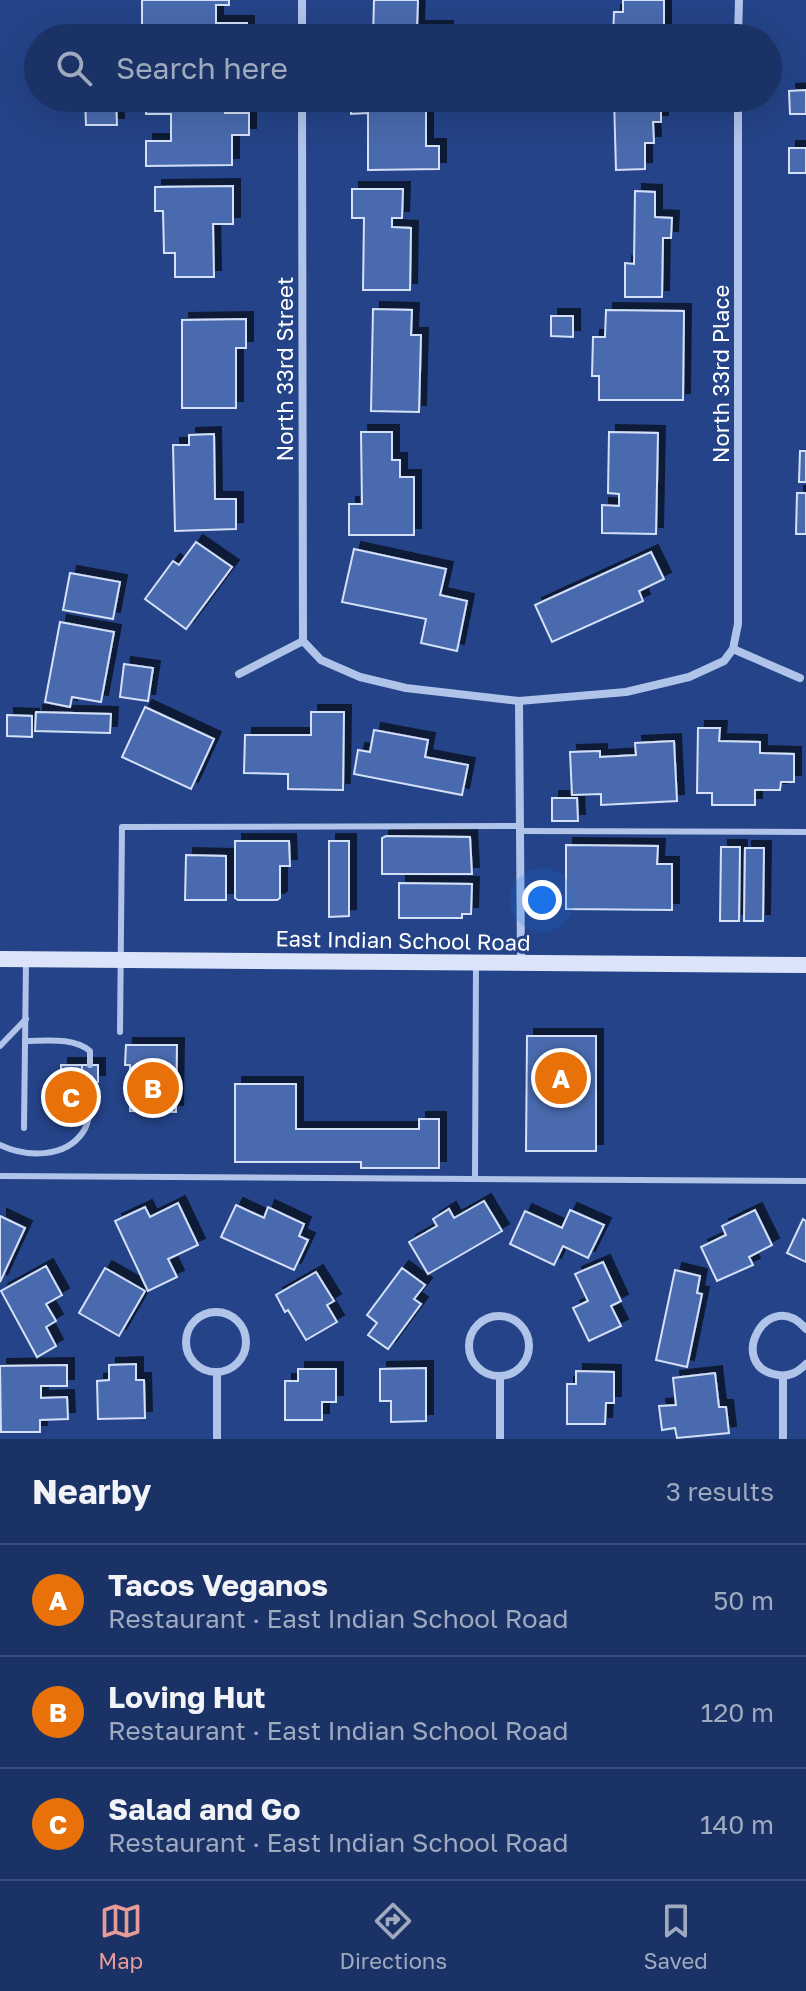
<!DOCTYPE html>
<html lang="en">
<head>
<meta charset="utf-8">
<style>
	body { margin:0; font-family:"Golos Text",sans-serif; background:#243a6c; color:#f1f3f6 }
	.you { position:absolute; left:542px; top:900px; width:28px; height:28px; margin:-20px; border:6px solid #fff; border-radius:50%; background:#1a73e8; box-shadow:0 0 0 12px #1a73e833 }
	.badge { display:grid; place-items:center; width:52px; height:52px; border-radius:50%; background:#e69b98; color:#fff; font-size:26px; font-weight:700 }
	.pin { position:absolute; translate:-50% -50%; border:4px solid #fff; box-shadow:0 2px 8px #0006 }
	.list { margin:0; padding:0; list-style:none }
	h2 { display:flex; justify-content:space-between; align-items:center; height:104px; margin:0; padding:0 32px; font-size:34px }
	h2 small { font-size:26px; font-weight:400; color:#a0aabf }
	.list li { display:grid; grid-template-columns:52px 1fr auto; gap:24px; align-items:center; box-sizing:border-box; height:112px; padding:0 32px; border-top:2px solid #394d7a }
	.list b { display:block; font-size:30px; white-space:nowrap }
	.list p { margin:0; font-size:26px; white-space:nowrap; color:#a0aabf }
	.list em { font-size:26px; font-style:normal; color:#a0aabf }
	.icon { flex:none; width:44px; height:44px; fill:none; stroke:currentColor; stroke-width:2; stroke-linecap:round; stroke-linejoin:round }
	.map { position:relative; flex:none; width:806px; height:1439px; overflow:hidden }
	.search { position:absolute; background:#1b3266; box-shadow:0 8px 32px #0002; left:24px; right:24px; top:24px; height:88px; display:flex; align-items:center; gap:20px; box-sizing:border-box; padding:0 28px; border-radius:44px; color:#a0aabf; font-size:30px }
	.sheet { height:440px; background:#1b3266 }
	nav { display:flex; justify-content:space-around; align-items:center; box-sizing:border-box; height:112px; border-top:2px solid #394d7a; background:#1b3266; font-size:22px; color:#a0aabf }
	nav a { display:grid; justify-items:center; gap:4px }
	nav .on { color:#e69b98 }
	.map>svg:first-child { display:block }
	.building { fill:#486aae; stroke:#d4e0f7; stroke-width:2; filter:url(#shadow) }
	.lines { fill:none; stroke-linecap:round; stroke-linejoin:round }
	.lane { stroke:#b0c3e9; stroke-width:6 }
	.street { stroke:#b0c3e9; stroke-width:8 }
	.secondary { stroke:#dbe4f8; stroke-width:16 }
	.labels { text-anchor:middle; dominant-baseline:central; stroke-width:6; stroke-linejoin:round; paint-order:stroke }
	.street-label { font-size:22px; fill:#fff; stroke:#244388 }
</style>
</head>
<body>
<div class="map">
<svg width="806" height="1439" viewBox="0 0 806 1439">
	<defs>
		<filter id="shadow"><feDropShadow dx="7" dy="-7" stdDeviation="0" flood-color="#0009"/></filter>
	</defs>
	<rect width="100%" height="100%" fill="#244388"/>
	<g class="building">
		<path d="M142,0h87v5h-13v18h31v15h-105z"/>
		<path d="M374,0h44l-1,28h29v10h-73z"/>
		<path d="M623,0h41v38h-51l1,-26h9z"/>
		<path d="M806,90v24h-16l-1,-23z"/>
		<path d="M85,98h31l1,27h-31z"/>
		<path d="M146,98h79v15h24v22h-17v30l-86,1v-25h25v-27h-25z"/>
		<path d="M351,98h62v3h13v45h13v23l-71,1v-57l-17,1z"/>
		<path d="M614,98h51l1,12h-5v12h-8l1,21h-9v26l-29,1z"/>
		<rect x="789" y="148" width="17" height="25"/>
		<path d="M233,186v38h-20l1,53h-39v-24h-11l-1,-42h-8v-24z"/>
		<path d="M352,189h51l-1,29h-10v9l19,1 -1,62h-47l1,-72h-12z"/>
		<path d="M635,191l20,1v25l17,1 -1,20h-8l-1,59h-37v-34l9,1z"/>
		<path d="M373,309l39,1 -1,25h10l-2,77 -48,-1z"/>
		<path d="M606,310l78,1 -1,89h-84v-24h-7l1,-39h12z"/>
		<path d="M551,316h22v21l-22,-1z"/>
		<path d="M246,319v29h-10v60h-54v-88z"/>
		<path d="M361,432h31v28h8v17h14v58h-65v-31h13z"/>
		<path d="M609,432l49,1 -2,101 -54,-1v-28l17,1v-12l-11,-1z"/>
		<path d="M214,434l1,65h21v30l-61,2 -2,-86h16v-10z"/>
		<path d="M800,451h6v31h-7z"/>
		<path d="M797,493h9v41h-10z"/>
		<path d="M196,542l36,25 -46,62 -41,-30 28,-38 6,4z"/>
		<path d="M354,549l92,20 -6,26 27,6 -10,50 -36,-8 5,-24 -84,-17z"/>
		<path d="M651,552l13,27 -25,12 4,10 -91,41 -17,-37z"/>
		<path d="M70,573l50,9 -7,37 -50,-9z"/>
		<path d="M60,622l54,10 -13,70 -29,-5 -2,10 -25,-5z"/>
		<path d="M124,664l29,4 -5,33 -28,-4z"/>
		<path d="M145,707l69,32 -23,50 -69,-32z"/>
		<path d="M36,712l75,2 -1,19 -75,-2z"/>
		<path d="M311,712h33l-1,78 -55,-1v-15l-44,-1 1,-38h66z"/>
		<path d="M7,715l25,1v21l-25,-1z"/>
		<path d="M698,728h22l-1,13 41,1v11l34,1v28h-13l-1,8h-25v15h-43v-12h-15z"/>
		<path d="M374,730l54,10 -3,17 43,8 -6,30 -108,-21 4,-24 12,2z"/>
		<path d="M674,741l3,60 -76,4v-11l-29,1 -2,-43 30,-1v6l36,-2 -1,-12z"/>
		<path d="M552,798h25l1,23h-26z"/>
		<path d="M386,836l84,1 2,37h-90v-36z"/>
		<path d="M235,841h54l1,25h-10v32l-3,2h-39l-3,-2z"/>
		<path d="M329,841h20v75l-20,1z"/>
		<path d="M566,845l92,1 -1,18h15v46l-106,-1z"/>
		<path d="M721,847h19l-1,74h-19z"/>
		<path d="M745,848h19l-1,73h-19z"/>
		<path d="M186,855l40,1v44h-41z"/>
		<path d="M399,883l73,1 -1,30h-9v4h-63z"/>
		<path d="M527,1036h69v115h-70z"/>
		<path d="M126,1045h51l-1,67 -46,-1v-46h-5z"/>
		<path d="M61,1065h21l-1,47 -20,-1z"/>
		<rect x="82" y="1065" width="16" height="17"/>
		<path d="M235,1084h61v45h123v-10h20v49h-78v-6h-126z"/>
		<path d="M484,1201l18,30 -74,43 -19,-32 28,-16 -4,-7 16,-10 5,9z"/>
		<path d="M178,1203l20,42 -30,14 9,18 -29,14 -33,-70 30,-14 5,10z"/>
		<path d="M236,1205l28,13 4,-11 36,17 -5,12 9,4 -14,30 -73,-33z"/>
		<path d="M570,1210l34,15 -16,33 -25,-12 -9,19 -44,-21 15,-33 37,17z"/>
		<path d="M755,1210l17,35 -23,12 4,8 -36,16 -16,-34 25,-12 -4,-9z"/>
		<path d="M0,1216l25,12 -25,54z"/>
		<path d="M803,1219l3,2v41l-19,-9z"/>
		<path d="M603,1262l18,39 -10,5 10,20 -32,15 -16,-33 15,-7 -13,-27z"/>
		<path d="M46,1266l16,29 -16,9 10,17 -10,6 10,19 -19,11 -36,-66z"/>
		<path d="M105,1268l40,23 -26,45 -40,-23z"/>
		<path d="M402,1268l23,17 -11,14 7,5 -33,45 -20,-14 9,-12 -10,-8z"/>
		<path d="M675,1270l25,6 -3,17 5,1 -15,73 -31,-7z"/>
		<path d="M316,1272l18,29 -7,4 10,17 -31,18 -18,-30 -3,2 -9,-17z"/>
		<path d="M136,1364v16h8l1,38 -47,1 -1,-38 12,-1v-15z"/>
		<path d="M67,1365v21h-26v12l26,-1 1,22 -28,1v12h-39l-1,-66z"/>
		<path d="M426,1368v53l-35,1v-21h-11v-32z"/>
		<path d="M298,1369h38v33h-14v18h-37v-39h13z"/>
		<path d="M576,1371l38,1v31h-8l-1,21h-38v-40h9z"/>
		<path d="M715,1373l4,34h7l3,26 -52,5 -2,-10 -13,2 -3,-24 17,-1 -3,-27z"/>
	</g>
	<g class="lines">
		<g class="lane">
			<path d="M520,831l286,1"/>
			<path d="M120,1032l2,-205 398,-1"/>
			<path d="M25,1041c21,0 48,-4 65,10v14"/>
			<path d="M0,1046l26,-27"/>
			<path d="M24,1128l2,-166"/>
			<path d="M0,1145c25,12 65,14 83,-13 9,-13 7,-34 7,-50"/>
			<path d="M0,1176l806,5"/>
			<path d="M475,1179l1,-216"/>
		</g>
		<g class="street">
			<path d="M302,0v38"/>
			<path d="M738,38l1,-38"/>
			<path d="M302,98l1,543 18,19 39,17 46,11 113,13 107,-9 63,-15 35,-16 9,-12 5,-25v-526"/>
			<path d="M733,649l67,29"/>
			<path d="M239,674l64,-33"/>
			<path d="M519,701l2,262"/>
			<circle cx="216" cy="1342" r="30"/>
			<circle cx="499" cy="1346" r="30"/>
			<path d="M806,1329c-38,-45 -82,38 -28,46 12,2 20,-3 28,-11"/>
			<path d="M217,1372v67"/>
			<path d="M500,1439v-63"/>
			<path d="M783,1439v-63"/>
		</g>
		<path class="secondary" d="M0,959l806,6"/>
	</g>
	<g class="labels">
		<g class="street-label">
			<text transform="translate(284 369) rotate(-90)">North 33rd Street</text>
			<text transform="translate(720 374) rotate(-90)">North 33rd Place</text>
			<text transform="translate(403 940) rotate(1)">East Indian School Road</text>
		</g>
	</g>
</svg>
<div class="you"></div>
<div class="pin badge" style="left:561px;top:1078px;background:#e8710a">A</div>
<div class="pin badge" style="left:153px;top:1088px;background:#e8710a">B</div>
<div class="pin badge" style="left:71px;top:1097px;background:#e8710a">C</div>
<div class="search"><svg class="icon" aria-label="search" viewBox="0 0 24 24"><circle cx="10" cy="10" r="6"/><path d="M15 15l6 6"/></svg>Search here</div>
</div>
<section class="sheet">
<h2>Nearby<small>3 results</small></h2>
<ul class="list">
<li><span class="badge" style="background:#e8710a">A</span><div><b>Tacos Veganos</b><p>Restaurant · East Indian School Road</p></div><em>50 m</em></li>
<li><span class="badge" style="background:#e8710a">B</span><div><b>Loving Hut</b><p>Restaurant · East Indian School Road</p></div><em>120 m</em></li>
<li><span class="badge" style="background:#e8710a">C</span><div><b>Salad and Go</b><p>Restaurant · East Indian School Road</p></div><em>140 m</em></li>
</ul>
</section>
<nav>
<a class="on"><svg class="icon" aria-label="map" viewBox="0 0 24 24"><path d="M3 6l6-2 6 2 6-2v14l-6 2-6-2-6 2zM9 4v14M15 6v14"/></svg>Map</a>
<a><svg class="icon" aria-label="directions" viewBox="0 0 24 24"><path d="M12 3l9 9-9 9-9-9zM9 14v-3h6M13 9l2 2-2 2"/></svg>Directions</a>
<a><svg class="icon" aria-label="saved" viewBox="0 0 24 24"><path d="M7 4h10v16l-5-4-5 4z"/></svg>Saved</a>
</nav>
</body>
</html>
